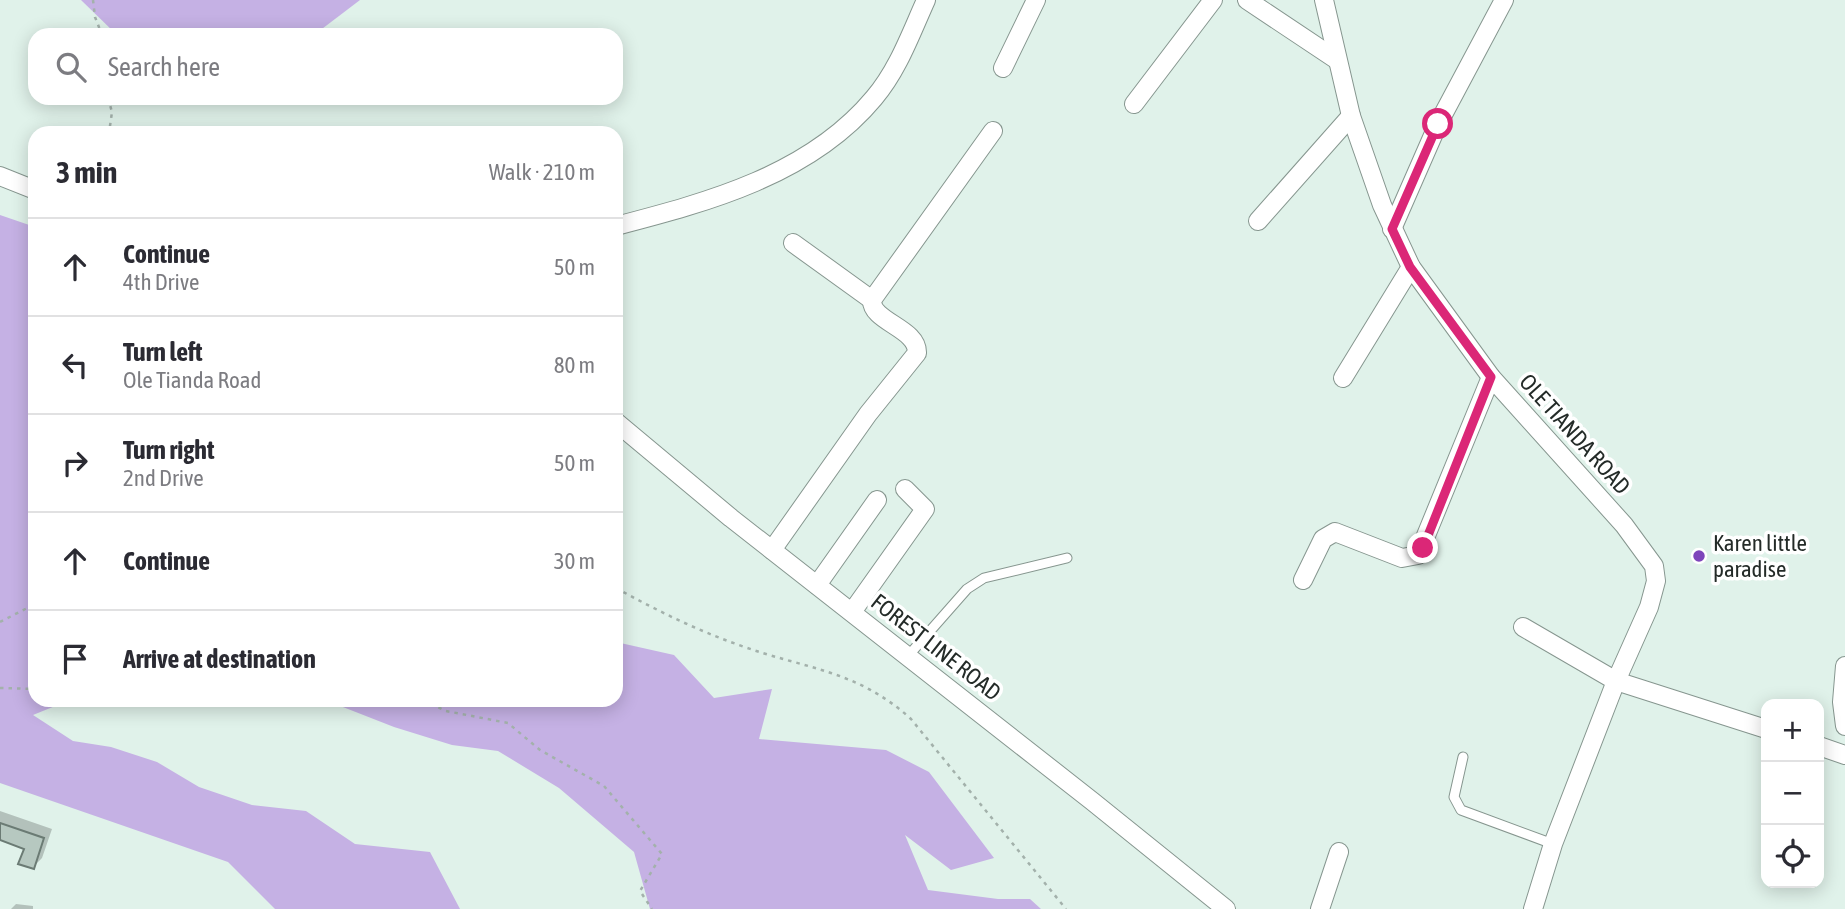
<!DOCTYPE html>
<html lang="en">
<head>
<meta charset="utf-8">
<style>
	body { margin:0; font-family:"Asap Condensed",sans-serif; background:#f2f2f3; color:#2b2b33 }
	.controls { position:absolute; right:21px; bottom:21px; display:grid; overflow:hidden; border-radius:14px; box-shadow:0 4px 18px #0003 }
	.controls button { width:63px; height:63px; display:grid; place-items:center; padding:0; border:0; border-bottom:2px solid #e1e1e2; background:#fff; color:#2b2b33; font:35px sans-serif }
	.stop { position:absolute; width:21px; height:21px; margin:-16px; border:5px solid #db2777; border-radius:50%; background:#fff }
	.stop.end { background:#db2777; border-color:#fff; box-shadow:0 2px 7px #0008 }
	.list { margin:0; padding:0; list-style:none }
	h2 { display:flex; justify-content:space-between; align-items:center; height:91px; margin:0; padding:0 28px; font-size:30px }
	h2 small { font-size:23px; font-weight:400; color:#7c7c81 }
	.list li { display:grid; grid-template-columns:46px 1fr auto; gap:21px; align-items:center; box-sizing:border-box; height:98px; padding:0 28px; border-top:2px solid #e1e1e2 }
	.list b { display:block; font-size:26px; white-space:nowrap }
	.list p { margin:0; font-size:23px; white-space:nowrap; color:#7c7c81 }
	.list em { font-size:23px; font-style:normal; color:#7c7c81 }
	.icon { flex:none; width:38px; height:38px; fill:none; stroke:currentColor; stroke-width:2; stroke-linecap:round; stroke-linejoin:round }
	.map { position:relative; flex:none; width:1845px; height:909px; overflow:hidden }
	.search { position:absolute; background:#fff; box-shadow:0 4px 18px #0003; left:28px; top:28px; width:595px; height:77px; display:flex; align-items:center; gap:18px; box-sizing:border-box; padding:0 24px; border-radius:21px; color:#7c7c81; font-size:26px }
	.panel { position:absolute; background:#fff; box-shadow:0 4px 18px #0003; left:28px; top:126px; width:595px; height:581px; border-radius:21px }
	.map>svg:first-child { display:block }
	.green { fill:#c5b1e4 }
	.shadow { fill:#0003 }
	.building { fill:#b6c8c0; stroke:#6b7b74; stroke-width:2 }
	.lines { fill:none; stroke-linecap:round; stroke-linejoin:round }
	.service-casing { stroke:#86968f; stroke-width:11 }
	.minor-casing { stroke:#86968f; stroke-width:20 }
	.path { stroke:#a3b1ab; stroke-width:2.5; stroke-dasharray:3.5 5; stroke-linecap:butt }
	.service { stroke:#fff; stroke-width:9 }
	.minor { stroke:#fff; stroke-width:18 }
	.route { stroke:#db2777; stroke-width:9 }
	.poi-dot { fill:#7e45bb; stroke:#fff; stroke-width:2.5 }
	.labels { text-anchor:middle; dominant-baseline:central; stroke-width:7; stroke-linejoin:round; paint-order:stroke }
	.street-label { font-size:23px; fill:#242b28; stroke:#fff }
	.poi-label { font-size:23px; fill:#242b28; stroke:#fff; text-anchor:start }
</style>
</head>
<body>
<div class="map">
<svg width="1845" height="909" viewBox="0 0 1845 909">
	<rect width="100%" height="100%" fill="#e0f2ea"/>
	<g class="green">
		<path d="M81,0h279l-46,35h-197z"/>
		<path d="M0,215l35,12v473h35l-37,15 40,26 38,6 46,15 42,25 53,18 54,6 49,33 75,8 30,57h-185l-47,-47 -228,-79z"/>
		<path d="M616,642l58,13 40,43 58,-9 -13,50 127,11 43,22 65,86 -43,12 -46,-35 23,55 70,9h32l11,10h-391l-16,-57 -75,-64 -61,-37 -46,-6 -58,-18 -69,-27h291z"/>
	</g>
	<g class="shadow">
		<path d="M0,811l52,18 -10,29 -9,9 -7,-19 -26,-9z"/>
		<path d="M16,904l17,2v3h-22z"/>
	</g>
	<path class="building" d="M0,823l44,15 -10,31 -16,-5 6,-15 -24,-9z"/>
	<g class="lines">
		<defs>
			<g id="service">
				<path d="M908,656l59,-67 17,-11 83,-20"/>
				<path d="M1463,757l-9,40 7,13 92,34"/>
			</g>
			<g id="minor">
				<path d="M1247,0l90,60"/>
				<path d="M1324,0l27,116 31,89 29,62 80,110 133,148 30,41 2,15 -7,26 -33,74 -63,163 -20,65"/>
				<path d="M1003,68l33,-68"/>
				<path d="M1134,104l79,-104"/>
				<path d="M0,176l35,14"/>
				<path d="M1258,221l93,-105"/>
				<path d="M616,226c92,-24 194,-51 258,-128 24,-28 37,-65 52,-98"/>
				<path d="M1392,229l46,-105 66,-124"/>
				<path d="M793,243l79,57"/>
				<path d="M1343,378l68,-111"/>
				<path d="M616,422l115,96 361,283 134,108"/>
				<path d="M772,550l96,-136 49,-61c1,-25 -46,-31 -45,-53l121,-169"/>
				<path d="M1303,580l20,-41 12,-7 67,26 16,-3 73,-178"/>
				<path d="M817,585l60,-85"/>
				<path d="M852,612l73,-103 -20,-20"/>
				<path d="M1523,627l93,54 150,48"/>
				<path d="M1845,666l-3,36 3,24"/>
				<path d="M1819,746l26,9"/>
				<path d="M1320,909l19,-57"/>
			</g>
		</defs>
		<use href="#service" class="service-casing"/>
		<use href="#minor" class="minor-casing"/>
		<g class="path">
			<path d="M93,0l2,17 7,18"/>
			<path d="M108,98l4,14 -3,21"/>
			<path d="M616,588c40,22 80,42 123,57 65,24 117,24 172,74l155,190"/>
			<path d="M0,622l35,-18"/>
			<path d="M0,688l35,1"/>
			<path d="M423,700l23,11 62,12 32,27 64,36 58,68 -22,37 12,18"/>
		</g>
		<use href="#service" class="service"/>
		<use href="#minor" class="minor"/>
	</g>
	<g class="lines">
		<path class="route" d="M1423,548l68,-171 -81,-110 -18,-38 46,-105"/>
	</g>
	<circle class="poi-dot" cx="1699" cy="556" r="7"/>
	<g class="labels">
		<g class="street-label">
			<text transform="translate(1575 434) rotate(48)">OLE TIANDA ROAD</text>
			<text transform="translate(936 647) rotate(38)">FOREST LINE ROAD</text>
		</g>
		<g class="poi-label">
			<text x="1713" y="543">Karen little<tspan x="1713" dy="26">paradise</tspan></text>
		</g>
	</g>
</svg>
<div class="controls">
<button>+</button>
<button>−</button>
<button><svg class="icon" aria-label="locate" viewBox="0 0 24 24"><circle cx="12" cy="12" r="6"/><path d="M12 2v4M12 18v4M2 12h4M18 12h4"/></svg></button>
</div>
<div class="stop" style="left:1438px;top:124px"></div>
<div class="stop end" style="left:1423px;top:548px"></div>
<div class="search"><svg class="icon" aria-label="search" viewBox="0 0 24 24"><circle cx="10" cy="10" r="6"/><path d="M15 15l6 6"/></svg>Search here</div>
<section class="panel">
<h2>3 min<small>Walk · 210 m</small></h2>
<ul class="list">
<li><svg class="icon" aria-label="ahead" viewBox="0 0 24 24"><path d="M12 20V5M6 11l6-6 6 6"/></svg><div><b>Continue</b><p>4th Drive</p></div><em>50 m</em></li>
<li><svg class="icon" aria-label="left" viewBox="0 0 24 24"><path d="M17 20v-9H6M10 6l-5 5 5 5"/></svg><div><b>Turn left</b><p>Ole Tianda Road</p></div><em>80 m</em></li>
<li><svg class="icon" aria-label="right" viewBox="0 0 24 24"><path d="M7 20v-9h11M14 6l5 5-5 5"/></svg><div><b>Turn right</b><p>2nd Drive</p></div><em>50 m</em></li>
<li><svg class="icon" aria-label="ahead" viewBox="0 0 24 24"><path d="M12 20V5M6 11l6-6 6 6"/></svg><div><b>Continue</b></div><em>30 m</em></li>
<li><svg class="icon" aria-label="arrive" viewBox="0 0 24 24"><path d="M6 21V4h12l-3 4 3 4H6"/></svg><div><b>Arrive at destination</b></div></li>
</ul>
</section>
</div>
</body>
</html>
